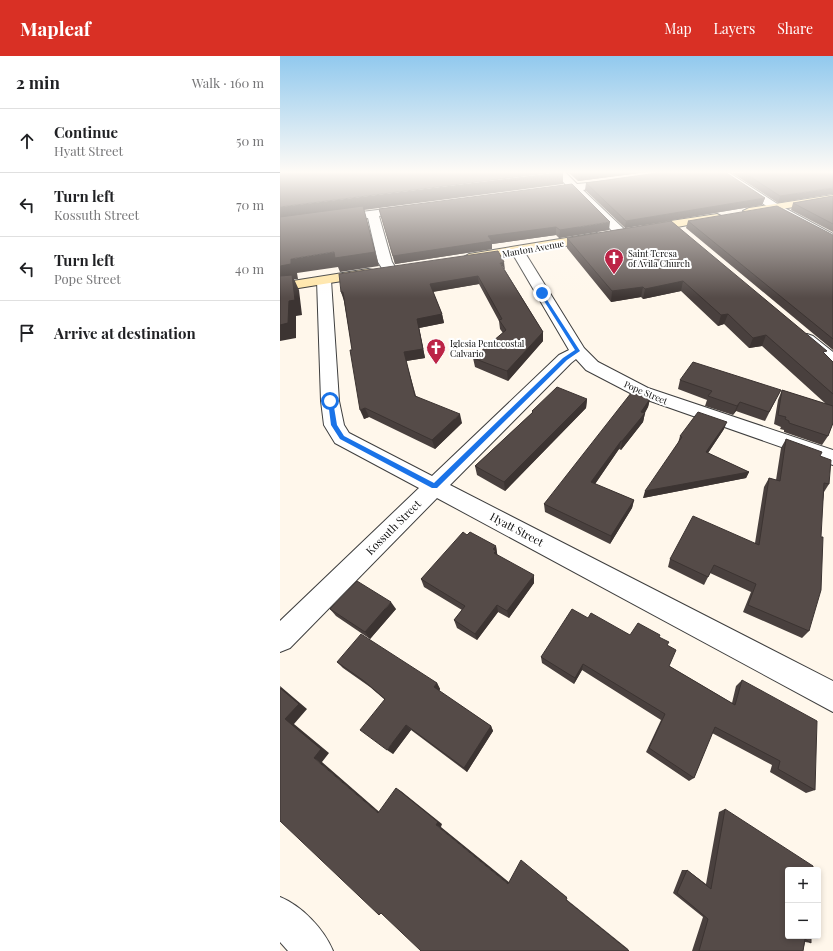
<!DOCTYPE html>
<html lang="en">
<head>
<meta charset="utf-8">
<style>
	body { margin:0; font-family:"Playfair Display",serif; background:#f2f2f2; color:#202124 }
	.controls { position:absolute; right:12px; bottom:12px; display:grid; overflow:hidden; border-radius:4px; box-shadow:0 2px 6px #0003 }
	.controls button { width:36px; height:36px; display:grid; place-items:center; padding:0; border:0; border-bottom:1px solid #e0e0e0; background:#fff; color:#202124; font:20px sans-serif }
	.stop { position:absolute; width:12px; height:12px; margin:-9px; border:3px solid #1a73e8; border-radius:50%; background:#fff }
	.stop.end { background:#1a73e8; border-color:#fff; box-shadow:0 1px 4px #0008 }
	.list { margin:0; padding:0; list-style:none }
	h2 { display:flex; justify-content:space-between; align-items:center; height:52px; margin:0; padding:0 16px; font-size:17px }
	h2 small { font-size:13px; font-weight:400; color:#757577 }
	.list li { display:grid; grid-template-columns:26px 1fr auto; gap:12px; align-items:center; box-sizing:border-box; height:64px; padding:0 16px; border-top:1px solid #e0e0e0 }
	.list b { display:block; font-size:15px; white-space:nowrap }
	.list p { margin:0; font-size:13px; white-space:nowrap; color:#757577 }
	.list em { font-size:13px; font-style:normal; color:#757577 }
	.icon { flex:none; width:22px; height:22px; fill:none; stroke:currentColor; stroke-width:2; stroke-linecap:round; stroke-linejoin:round }
	.map { position:relative; flex:none; width:553px; height:895px; overflow:hidden }
	header { display:flex; align-items:center; gap:24px; box-sizing:border-box; height:56px; padding:0 20px; background:#d93025; color:#fff }
	header strong { font-size:19px }
	nav { display:flex; gap:22px; margin-inline-start:auto; font-size:14px }
	main { display:flex }
	aside { flex:1; background:#fff }
	.map>svg:first-child { display:block }
	.lines { fill:none; stroke-linecap:round; stroke-linejoin:round }
	.minor-casing { stroke:#3f3f3f; stroke-width:2 }
	.secondary-casing { stroke:#2e2e2e; stroke-width:2 }
	.minor { fill:#fff; fill-rule:evenodd }
	.secondary { fill:#ffe5a6; fill-rule:evenodd }
	.wall { fill:#49403e }
	.shaded-wall { fill:#3c3432 }
	.building { fill:#554b48; stroke:#3c3432 }
	.route { fill:#1a73e8 }
	.labels { text-anchor:middle; dominant-baseline:central; stroke-width:4; stroke-linejoin:round; paint-order:stroke }
	.far-street-label { font-size:9px; fill:#0c0c0c; stroke:#fff }
	.far-poi-label { font-size:9px; fill:#0c0c0c; stroke:#fff; text-anchor:start }
	.street-label { font-size:11px; fill:#0c0c0c; stroke:#fff }
</style>
</head>
<body>
<header>
<strong>Mapleaf</strong>
<nav><a>Map</a><a>Layers</a><a>Share</a></nav>
</header>
<main>
<aside>
<h2>2 min<small>Walk · 160 m</small></h2>
<ul class="list">
<li><svg class="icon" aria-label="ahead" viewBox="0 0 24 24"><path d="M12 20V5M6 11l6-6 6 6"/></svg><div><b>Continue</b><p>Hyatt Street</p></div><em>50 m</em></li>
<li><svg class="icon" aria-label="left" viewBox="0 0 24 24"><path d="M17 20v-9H6M10 6l-5 5 5 5"/></svg><div><b>Turn left</b><p>Kossuth Street</p></div><em>70 m</em></li>
<li><svg class="icon" aria-label="left" viewBox="0 0 24 24"><path d="M17 20v-9H6M10 6l-5 5 5 5"/></svg><div><b>Turn left</b><p>Pope Street</p></div><em>40 m</em></li>
<li><svg class="icon" aria-label="arrive" viewBox="0 0 24 24"><path d="M6 21V4h12l-3 4 3 4H6"/></svg><div><b>Arrive at destination</b></div></li>
</ul>
</aside>
<div class="map">
<svg width="553" height="895" viewBox="0 0 553 895">
	<rect width="100%" height="100%" fill="#fff7eb"/>
	<g class="lines">
		<defs>
			<g id="minor">
				<path d="M274,116h11l12,12 43,-4 1,2 -1,2 -37,6 42,40 2,3 -2,3h-8l-44,-45 -32,3 -1,-2 1,-2 26,-4z"/>
				<path d="M436,116h12l51,33 54,29v9l-62,-34z"/>
				<path d="M130,150l6,3 -2,2 -35,5 13,46 5,8 -2,3h-10l-7,-11 -10,-44 -88,12v-8z"/>
				<path d="M237,191l5,1 62,100 14,14 50,26 185,62v15l-197,-69 -50,-26 -10,-11 -5,4 -121,122 383,196v31l-396,-214 -147,150 -10,4v-31l139,-133 -84,-45 -11,-18 -3,-24 -4,-121 2,-3h10l2,3 8,121 5,24 5,8 83,43 127,-121 10,-5 -58,-99z"/>
				<path d="M527,278l6,2 20,16v14l-6,-1 -26,-23 -2,-3 2,-3z"/>
				<path d="M0,841c22,9 44,32 53,54h-45l-8,-9z"/>
			</g>
			<g id="secondary">
				<path d="M553,139v6l-84,13 -6,-3 6,-3z"/>
				<path d="M437,158l6,3 -2,2 -77,14 -6,-4 6,-4z"/>
				<path d="M317,177l6,4 -2,3 -132,22 -7,-4 7,-4z"/>
				<path d="M88,213l5,1 2,3 -2,3 -93,15v-8z"/>
			</g>
		</defs>
		<use href="#minor" class="minor-casing"/>
		<use href="#secondary" class="secondary-casing"/>
		<use href="#minor" class="minor"/>
		<use href="#secondary" class="secondary"/>
	</g>
	<g class="wall">
		<path d="M288,116h79l-69,9z"/>
		<path d="M553,116l-55,31 -46,-30z"/>
		<path d="M306,127l179,15 -3,7 -137,23 -40,-38z"/>
		<path d="M553,140v36l-42,-22 2,-7z"/>
		<path d="M99,153l230,21 -50,8 -3,-3 -64,9v5l-97,15z"/>
		<path d="M391,165l162,141v61l-5,13 -6,9 -38,-13v-2l-4,-1 1,-2 -7,-3 4,-24 4,-10 44,14 -64,-58 -13,2 -25,-24 -6,2 -37,-35 -38,8 -2,-2 -30,5 -44,-54v-10z"/>
		<path d="M408,165l145,14v115l-147,-122z"/>
		<path d="M225,214l38,62v9l-35,40 -33,-14 -2,-9 30,-25 -3,-4 -1,-8 -20,-37 -46,8 9,22 2,9 -25,5 6,30 -19,3 10,35 46,27 -27,26 -66,-32 -5,2 -20,-118 -3,-9z"/>
		<path d="M400,324l96,19 -11,22 -29,-10 -3,4 -28,-9 2,-6 -29,-11z"/>
		<path d="M307,343l-1,9 -81,83 -28,-16 -2,-9 57,-53v-2z"/>
		<path d="M370,343l-2,8 -3,6 -2,9 -22,28 -2,-1 -24,35 39,16 -2,8 -22,36 -65,-32 -1,-8z"/>
		<path d="M444,373l-16,24 41,19 -3,6 -103,20 35,-55 2,-7z"/>
		<path d="M506,383l34,17 9,28 -5,8 -15,139 -7,7 -59,-26 8,-20 -41,-19 -6,12 -36,-18 2,-8 85,-16 9,-56 5,-9 7,2 5,-32z"/>
		<path d="M187,479l29,11 1,9 37,28 -25,35 -11,-6 -21,28 -20,-12 -3,-8 8,-10 -38,-23 -3,-8z"/>
		<path d="M50,553h66l-26,30 -34,-23z"/>
		<path d="M308,562l42,17 29,2 8,8 2,21 63,37 4,-17 6,-6 73,110 -9,3 -36,-21 2,-7 -60,-32 -18,45 -5,3 -43,-29 15,-32 -79,-50 -8,14 -32,-21 -1,-6z"/>
		<path d="M57,606l100,21 3,6 -1,2 52,35 2,5 -26,41 -56,-42 -18,24 -9,-55 -14,-12 -27,-19z"/>
		<path d="M445,753l86,127v7l-6,-1 -2,9h-111l11,-34 -30,-24 9,-23h5l19,14 13,-72z"/>
	</g>
	<g class="shaded-wall">
		<path d="M283,116v12l-199,26 15,56 -39,6 -2,-5 -41,6 1,6h-4l5,11 3,25 -6,1v22l-16,3v-75l11,-7 43,-7h41l-95,-31v-14l273,-34z"/>
		<path d="M298,116h69l-69,9z"/>
		<path d="M553,132v6l-55,9 2,-7z"/>
		<path d="M485,142l-3,7 -137,23 1,-7z"/>
		<path d="M330,166l-1,8 -50,8 1,-8z"/>
		<path d="M276,171v8l-64,9v5l-97,15 -2,-8 95,-20z"/>
		<path d="M224,206l1,8 -5,-7z"/>
		<path d="M198,220l1,8 -48,8 -1,-8z"/>
		<path d="M403,225l-2,10 -38,8 2,-10z"/>
		<path d="M363,231l-2,10 -30,5 1,-11z"/>
		<path d="M61,236h2l2,9z"/>
		<path d="M162,258l2,9 -25,5 6,30 -19,3 -2,-9 13,-33z"/>
		<path d="M448,258l-4,10 -6,2 3,-11z"/>
		<path d="M263,276v9l-35,40 -1,-10z"/>
		<path d="M486,279l-4,11 -13,2 4,-10z"/>
		<path d="M307,343l-1,9 -81,83 -1,-9z"/>
		<path d="M370,343l-2,8 -7,11 4,-5 -2,9 -22,28 1,-9 19,-29z"/>
		<path d="M460,346l-4,9 -3,4 4,-9z"/>
		<path d="M85,352l4,9 -5,2 -4,-9z"/>
		<path d="M180,358l2,9 -27,26 -3,-9z"/>
		<path d="M447,366l-3,7 -20,30 2,-7z"/>
		<path d="M341,385l-2,8 -28,41v-8z"/>
		<path d="M469,416l-3,6 -103,20 2,-7z"/>
		<path d="M354,444l-2,8 -22,36 1,-8z"/>
		<path d="M216,490l2,13 -2,3 -3,-13z"/>
		<path d="M254,519v8l-25,35 -2,-7z"/>
		<path d="M111,546l5,7 -26,30 -5,-7z"/>
		<path d="M217,549l1,7 -21,28 -2,-6z"/>
		<path d="M303,608l-1,6 -8,14 1,-6z"/>
		<path d="M157,627l3,6 -2,4 -4,-6z"/>
		<path d="M0,630l27,23 -13,15 35,29 -7,9 62,54 -6,-3 -64,-55 -29,-39z"/>
		<path d="M126,669l5,5 -18,24 -6,-4z"/>
		<path d="M211,670l2,5 -26,41 -3,-4z"/>
		<path d="M116,732l5,3 41,33 -1,3 69,56 -2,1 -72,-59z"/>
		<path d="M241,804l46,37v1z"/>
		<path d="M286,843l62,50 1,2 -63,-51z"/>
	</g>
	<g class="building">
		<path d="M0,116h275l-275,35z"/>
		<path d="M384,116h61l40,26 -139,23 -40,-38z"/>
		<path d="M463,116h90v16l-53,8z"/>
		<path d="M292,128l38,38 -50,8 -4,-3 -68,9 4,5 -99,15 -14,-47z"/>
		<path d="M553,140v28l-40,-21z"/>
		<path d="M83,150l12,46 -40,6 -1,-6 -43,7v5l-11,2v-49z"/>
		<path d="M497,150l56,29v104l-145,-118z"/>
		<path d="M391,165l156,130 -4,1 10,10v32l-67,-59 -13,3 -25,-24 -7,1 -38,-34 -38,8 -2,-2 -31,4 -45,-53z"/>
		<path d="M218,195l6,11 -4,1 43,69 -36,39 -34,-13 33,-28 -7,-10 3,-1 -24,-43 -48,8 12,30 -25,5 6,30 -19,3 11,44 45,18 -28,26 -67,-32 -5,2 -10,-60h2l-9,-58h-2l-2,-18z"/>
		<path d="M12,219l3,25 -6,1 -1,22 -8,2v-49z"/>
		<path d="M413,306l88,28 -12,22 -29,-10 -3,4 -29,-10 4,-5 -32,-11z"/>
		<path d="M277,331l30,12 -83,83 -29,-16 58,-54 -1,-1z"/>
		<path d="M355,332l15,11 -9,13 4,1 -23,28h-1l-30,41 43,18 -23,36 -67,-32z"/>
		<path d="M502,334l51,16v17l-5,13 -39,-13v-2l-4,-2 1,-2 -8,-2z"/>
		<path d="M418,356l29,10 -21,30 43,20 -104,19 37,-54 -2,-1z"/>
		<path d="M506,383l36,13 -2,4 11,4 -2,24 -5,-1 -3,54h2l-2,53 -12,41 -61,-26 8,-21 -42,-19 -6,12 -38,-18 23,-43 66,29 10,-67 11,3z"/>
		<path d="M183,476l4,3 3,-3 26,14 -3,3 3,2 -2,2 40,22 -27,36 -10,-6 -22,29 -21,-14 11,-14 -44,-27z"/>
		<path d="M77,525l34,21 -26,30 -35,-23z"/>
		<path d="M292,553l16,9 3,-5 39,22 8,-12 22,12 -1,2 10,5 -2,3 9,5 -7,16 66,39 7,-25 75,41 -2,69 -37,-21 2,-8 -65,-34 -21,51 -45,-30 16,-34 -82,-50 -8,14 -34,-21z"/>
		<path d="M81,578l76,49 -3,4 57,39 -27,42 -58,-43 -19,25 -27,-20 25,-31 -21,-18 -27,-19z"/>
		<path d="M0,632l19,16 -14,15 36,30 -7,9 64,55 18,-25 42,34 -2,3 72,59 13,-24 46,38 -1,2 63,51h-208l-40,-38 -2,2 -99,-94z"/>
		<path d="M445,753l88,57v4h-25v66h23v7l-6,-4 -2,12h-104l9,-32 -31,-26 10,-23 24,19z"/>
	</g>
	<linearGradient id="sky" x2="0" y2="1"><stop stop-color="#91c9ee"/><stop offset="0.48" stop-color="#fffbf6"/><stop offset="1" stop-color="#fffbf6" stop-opacity="0"/></linearGradient>
	<rect width="553" height="242" fill="url(#sky)"/>
	<path class="route" d="M262,236l38,59 -13,9 -130,128h-5l-92,-49 -9,-14 -3,-24 2,-2 3,2 4,24 7,11 90,47 129,-125 12,-8 -36,-57z"/>
	<defs>
		<symbol id="church-pin" viewBox="-11 -11 22 30"><path d="M0 17L-7.5 6A9.5 9.5 0 1 1 7.5 6Z" fill="#bc2446" stroke="#fff"/><path d="M-1.2-6h2.4v3.5h3.3v2.4h-3.3V6h-2.4V-.1h-3.3v-2.4h3.3Z" fill="#fff"/></symbol>
	</defs>
	<g fill-rule="evenodd">
		<use href="#church-pin" x="323" y="191" width="22" height="30"/>
		<use href="#church-pin" x="145" y="281" width="22" height="30"/>
	</g>
	<g class="labels">
		<g class="far-street-label">
			<text transform="translate(253 192) rotate(-10)">Manton Avenue</text>
			<text transform="translate(366 336) rotate(23)">Pope Street</text>
		</g>
		<g class="far-poi-label">
			<text x="348" y="197">Saint Teresa<tspan x="348" dy="10">of Avila Church</tspan></text>
			<text x="170" y="287">Iglesia Pentecostal<tspan x="170" dy="10">Calvario</tspan></text>
		</g>
		<g class="street-label">
			<text transform="translate(113 471) rotate(-45)">Kossuth Street</text>
			<text transform="translate(237 473) rotate(28)">Hyatt Street</text>
		</g>
	</g>
</svg>
<div class="controls">
<button>+</button>
<button>−</button>
</div>
<div class="stop" style="left:50px;top:345px"></div>
<div class="stop end" style="left:262px;top:237px"></div>
</div>
</main>
</body>
</html>
